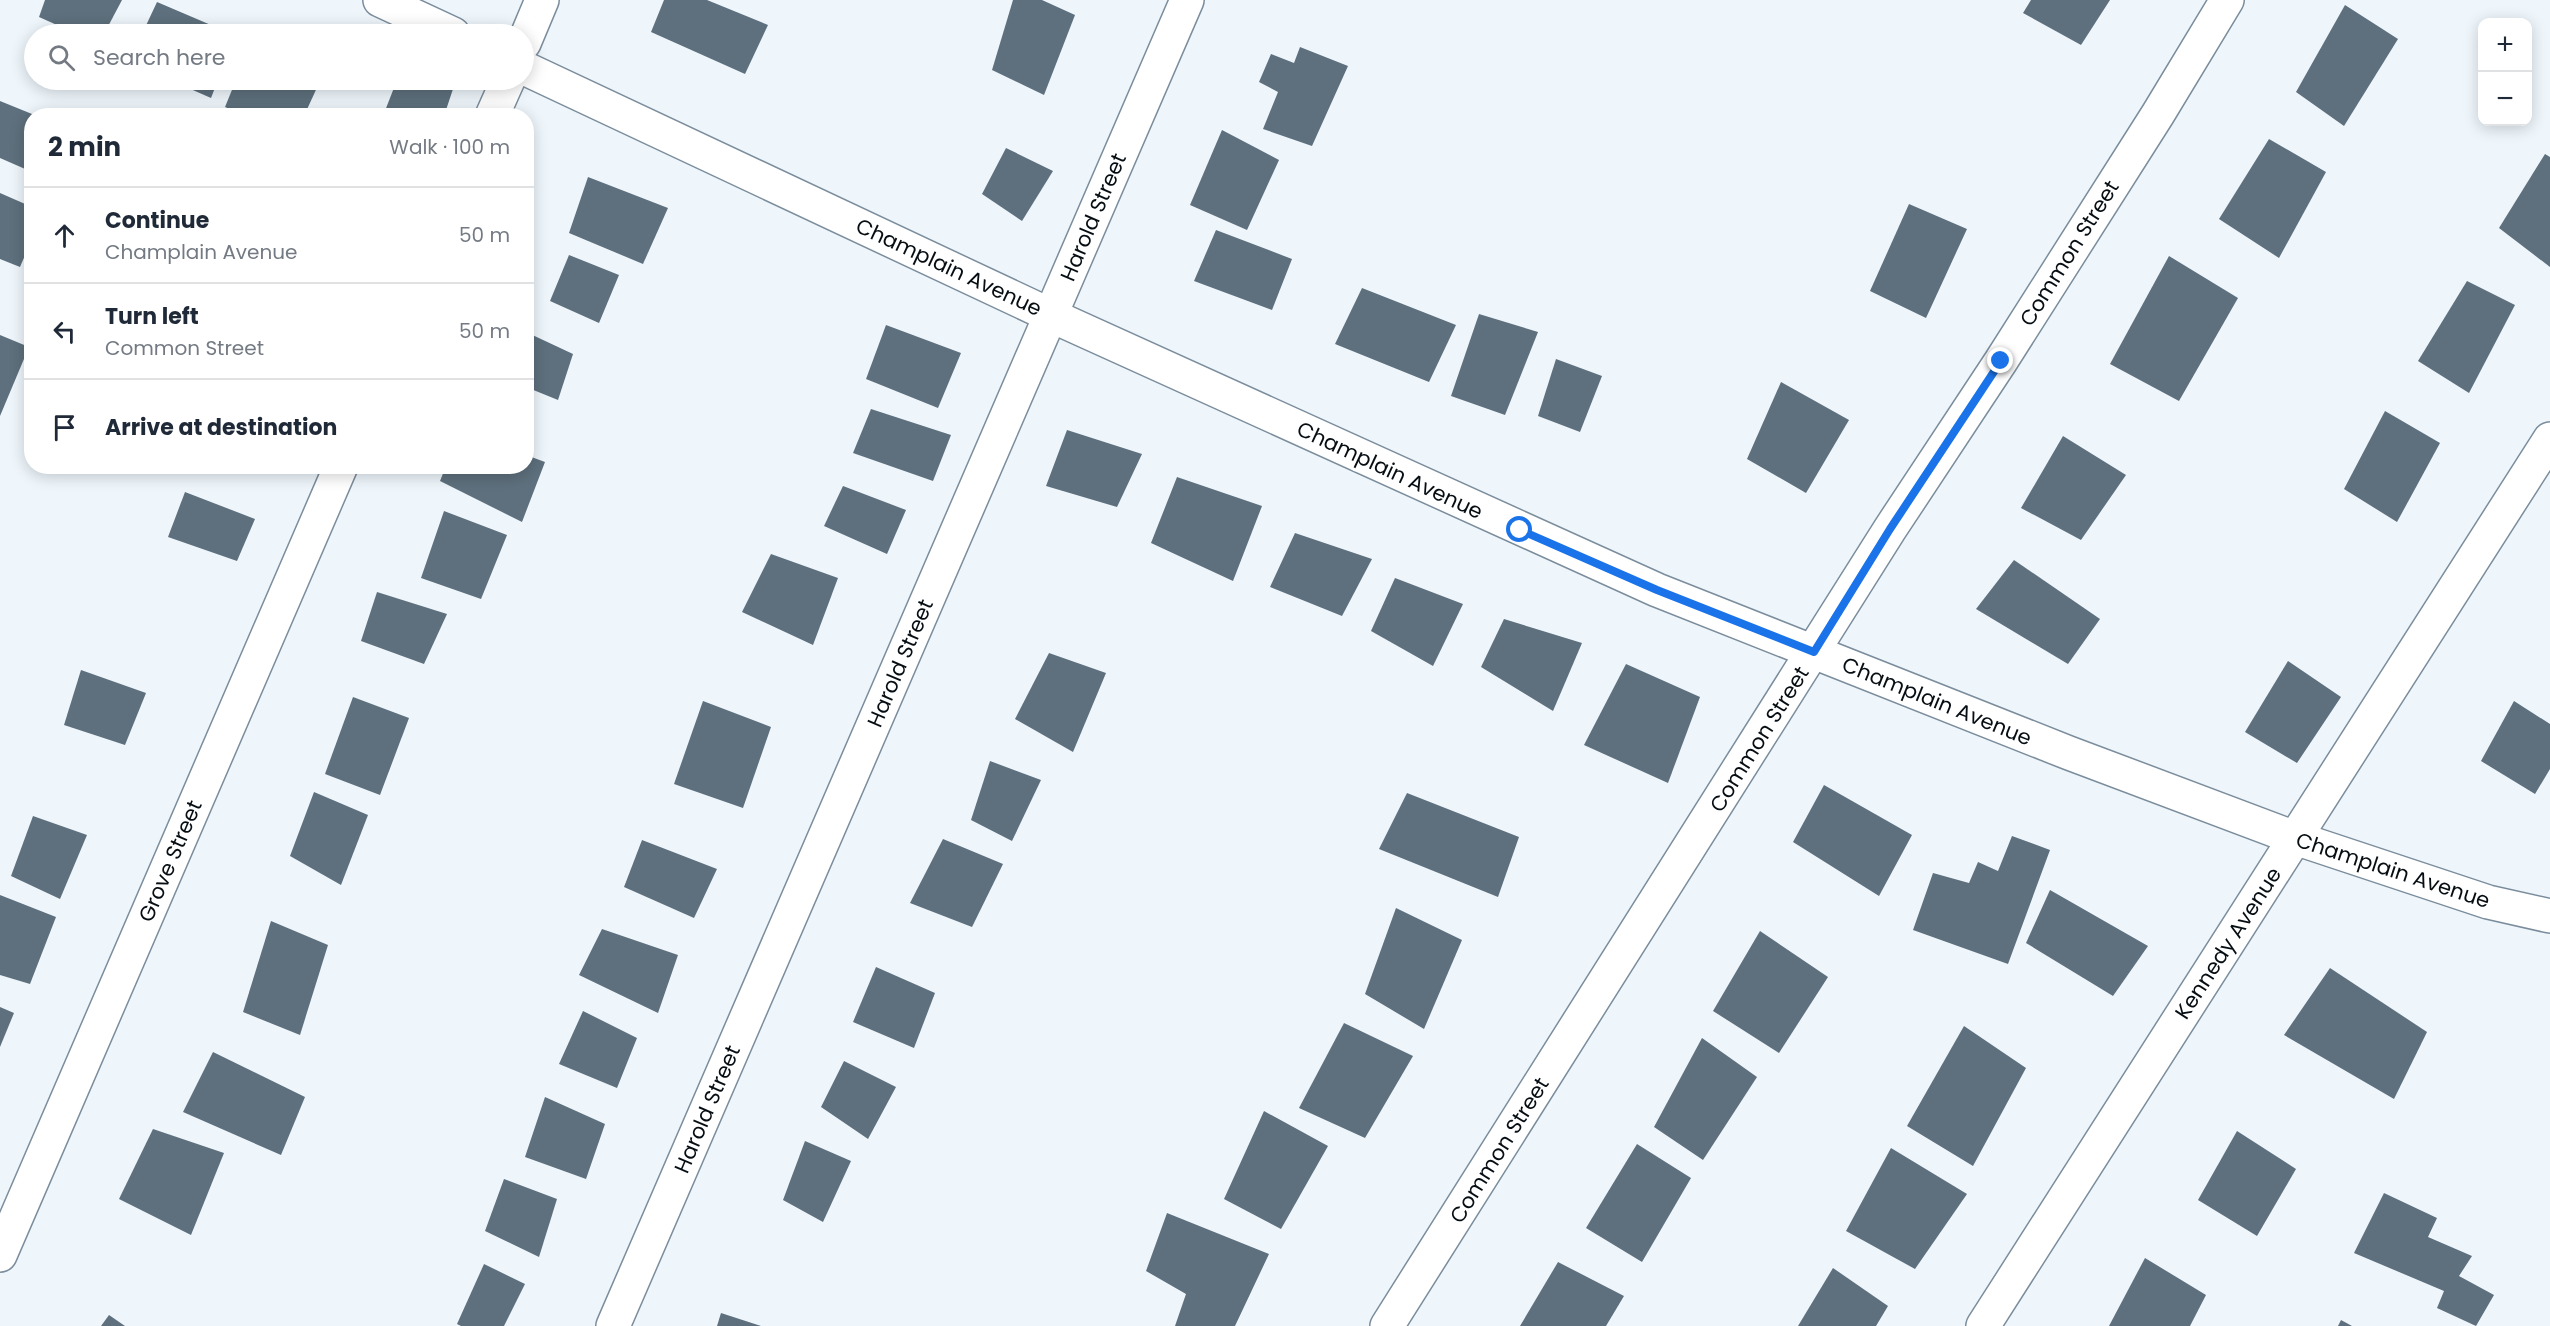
<!DOCTYPE html>
<html lang="en">
<head>
<meta charset="utf-8">
<style>
	body { margin:0; font-family:Poppins,sans-serif; background:#f2f2f3; color:#1f2937 }
	.controls { position:absolute; right:18px; top:18px; display:grid; overflow:hidden; border-radius:12px; box-shadow:0 3px 15px #0003 }
	.controls button { width:54px; height:54px; display:grid; place-items:center; padding:0; border:0; border-bottom:2px solid #e0e1e3; background:#fff; color:#1f2937; font:30px sans-serif }
	.stop { position:absolute; width:18px; height:18px; margin:-14px; border:4px solid #1a73e8; border-radius:50%; background:#fff }
	.stop.end { background:#1a73e8; border-color:#fff; box-shadow:0 2px 6px #0008 }
	.list { margin:0; padding:0; list-style:none }
	h2 { display:flex; justify-content:space-between; align-items:center; height:78px; margin:0; padding:0 24px; font-size:26px }
	h2 small { font-size:20px; font-weight:400; color:#747a83 }
	.list li { display:grid; grid-template-columns:39px 1fr auto; gap:18px; align-items:center; box-sizing:border-box; height:96px; padding:0 24px; border-top:2px solid #e0e1e3 }
	.list b { display:block; font-size:22px; white-space:nowrap }
	.list p { margin:0; font-size:20px; white-space:nowrap; color:#747a83 }
	.list em { font-size:20px; font-style:normal; color:#747a83 }
	.icon { flex:none; width:33px; height:33px; fill:none; stroke:currentColor; stroke-width:2; stroke-linecap:round; stroke-linejoin:round }
	.map { position:relative; flex:none; width:2550px; height:1326px; overflow:hidden }
	.search { position:absolute; background:#fff; box-shadow:0 3px 15px #0003; left:24px; top:24px; width:510px; height:66px; display:flex; align-items:center; gap:15px; box-sizing:border-box; padding:0 21px; border-radius:33px; color:#747a83; font-size:22px }
	.panel { position:absolute; background:#fff; box-shadow:0 3px 15px #0003; left:24px; top:108px; width:510px; height:366px; border-radius:24px }
	.map>svg:first-child { display:block }
	.building { fill:#5e707d }
	.lines { fill:none; stroke-linecap:round; stroke-linejoin:round }
	.street-casing { stroke:#7b8d9c; stroke-width:36 }
	.street { stroke:#fff; stroke-width:33 }
	.route { stroke:#1a73e8; stroke-width:8 }
	.labels { text-anchor:middle; dominant-baseline:central; stroke-width:6; stroke-linejoin:round; paint-order:stroke }
	.street-label { font-size:21px; fill:#070e13; stroke:#fff }
</style>
</head>
<body>
<div class="map">
<svg width="2550" height="1326" viewBox="0 0 2550 1326">
	<rect width="100%" height="100%" fill="#eef6fc"/>
	<g class="building">
		<path d="M45,0h77l-18,34h-27l-38,-17z"/>
		<path d="M664,0h43l61,25 -23,49 -94,-42z"/>
		<path d="M1013,0h29l33,15 -31,80 -52,-25z"/>
		<path d="M2031,0h79l-29,45 -58,-32z"/>
		<path d="M157,2l75,32h-90z"/>
		<path d="M2345,5l53,34 -54,87 -48,-34z"/>
		<path d="M1300,47l48,19 -36,80 -49,-17 15,-37 -19,-10 12,-28 23,9z"/>
		<path d="M170,80h48l-7,18z"/>
		<path d="M236,80h81l3,1 -16,35h-59l-20,-9z"/>
		<path d="M397,80h41l16,6 -10,30h-61z"/>
		<path d="M0,101l32,13v58l-32,-14z"/>
		<path d="M1222,130l57,30 -32,70 -57,-25z"/>
		<path d="M2269,139l57,33 -47,86 -60,-39z"/>
		<path d="M1006,148l47,23 -31,50 -40,-27z"/>
		<path d="M2545,154l5,3v110l-51,-39z"/>
		<path d="M588,177l80,31 -25,56 -74,-31z"/>
		<path d="M0,193l32,14v32l-12,28 -20,-8z"/>
		<path d="M1909,204l58,25 -41,89 -56,-27z"/>
		<path d="M1216,230l76,29 -20,51 -78,-29z"/>
		<path d="M569,255l50,20 -20,48 -49,-22z"/>
		<path d="M2169,256l69,42 -59,103 -69,-37z"/>
		<path d="M2467,281l48,24 -46,88 -51,-32z"/>
		<path d="M1362,288l94,37 -27,57 -94,-38z"/>
		<path d="M1479,314l59,18 -33,83 -54,-19z"/>
		<path d="M886,325l75,28 -23,55 -72,-29z"/>
		<path d="M526,332l47,22 -15,46 -32,-13z"/>
		<path d="M0,335l29,12 -29,69z"/>
		<path d="M1556,359l46,17 -22,56 -42,-16z"/>
		<path d="M1781,382l68,38 -43,73 -59,-34z"/>
		<path d="M871,409l80,26 -18,46 -80,-28z"/>
		<path d="M2385,411l55,32 -43,79 -53,-33z"/>
		<path d="M1067,430l75,24 -25,53 -71,-21z"/>
		<path d="M2063,436l63,39 -45,65 -60,-32z"/>
		<path d="M526,455l19,7 -23,60 -82,-41 6,-15h80z"/>
		<path d="M1177,477l85,29 -29,75 -82,-38z"/>
		<path d="M843,486l63,24 -19,44 -63,-28z"/>
		<path d="M185,492l70,27 -18,42 -69,-24z"/>
		<path d="M444,511l63,24 -26,64 -60,-21z"/>
		<path d="M1295,533l77,26 -30,57 -72,-29z"/>
		<path d="M771,554l67,24 -25,67 -71,-33z"/>
		<path d="M2014,560l86,59 -32,45 -92,-55z"/>
		<path d="M1395,578l68,26 -30,62 -62,-35z"/>
		<path d="M377,592l70,22 -23,50 -63,-23z"/>
		<path d="M1504,619l78,24 -29,68 -72,-44z"/>
		<path d="M1049,653l57,20 -33,79 -58,-33z"/>
		<path d="M2288,661l53,36 -44,66 -52,-31z"/>
		<path d="M1626,664l74,33 -32,86 -84,-38z"/>
		<path d="M81,670l65,23 -21,52 -61,-20z"/>
		<path d="M353,697l56,21 -29,77 -55,-21z"/>
		<path d="M703,701l68,26 -28,81 -69,-24z"/>
		<path d="M2514,701l36,23v45l-15,25 -54,-33z"/>
		<path d="M990,761l51,19 -29,61 -41,-21z"/>
		<path d="M1824,785l88,50 -33,61 -86,-54z"/>
		<path d="M314,792l54,23 -27,70 -51,-29z"/>
		<path d="M1407,793l112,44 -21,60 -119,-48z"/>
		<path d="M33,816l54,19 -27,64 -49,-23z"/>
		<path d="M2012,836l38,14 -42,114 -95,-34 20,-57 36,10 9,-21 20,9z"/>
		<path d="M943,839l60,25 -31,63 -62,-24z"/>
		<path d="M642,840l75,29 -23,49 -70,-31z"/>
		<path d="M2050,890l98,56 -35,50 -87,-53z"/>
		<path d="M0,895l56,22 -26,67 -30,-9z"/>
		<path d="M1396,908l66,32 -38,89 -59,-35z"/>
		<path d="M271,921l57,24 -28,90 -57,-23z"/>
		<path d="M602,929l76,26 -20,58 -79,-38z"/>
		<path d="M1760,931l68,46 -49,76 -66,-42z"/>
		<path d="M876,967l59,26 -21,55 -61,-26z"/>
		<path d="M2330,968l97,64 -33,67 -110,-64z"/>
		<path d="M0,1007l14,6 -14,34z"/>
		<path d="M583,1011l54,27 -20,50 -58,-24z"/>
		<path d="M1344,1023l69,33 -48,82 -66,-30z"/>
		<path d="M1964,1026l62,42 -53,98 -66,-40z"/>
		<path d="M1702,1038l55,39 -54,83 -49,-33z"/>
		<path d="M213,1052l92,45 -24,58 -98,-43z"/>
		<path d="M844,1061l52,26 -28,52 -47,-32z"/>
		<path d="M545,1097l60,27 -19,55 -61,-22z"/>
		<path d="M1264,1111l64,35 -47,83 -57,-30z"/>
		<path d="M153,1129l71,24 -33,82 -72,-36z"/>
		<path d="M2237,1131l59,38 -39,67 -59,-36z"/>
		<path d="M805,1141l46,20 -28,61 -40,-22z"/>
		<path d="M1637,1144l54,34 -49,84 -56,-34z"/>
		<path d="M1891,1148l76,46 -52,75 -69,-38z"/>
		<path d="M504,1179l53,20 -18,58 -54,-26z"/>
		<path d="M2384,1193l53,25 -9,19 44,19 -13,20 35,19 -18,31 -39,-18 7,-17 -90,-38z"/>
		<path d="M1167,1213l102,41 -34,72h-60l11,-32 -40,-23z"/>
		<path d="M2145,1258l61,37 -16,31h-81z"/>
		<path d="M1558,1262l66,34 -18,30h-86z"/>
		<path d="M484,1264l41,20 -21,42h-43l-4,-2z"/>
		<path d="M1833,1268l55,38 -12,20h-78z"/>
		<path d="M721,1313l40,13h-44z"/>
		<path d="M109,1315l16,11h-24z"/>
		<path d="M2341,1320l11,6h-14z"/>
	</g>
	<g class="lines">
		<defs>
			<g id="street">
				<path d="M380,0l73,34"/>
				<path d="M524,43l18,-43"/>
				<path d="M524,68l526,247 607,275 412,163 226,85 193,64 62,14"/>
				<path d="M492,116l16,-36"/>
				<path d="M0,1255l341,-789"/>
				<path d="M613,1326l574,-1326"/>
				<path d="M1387,1326l503,-797 111,-168 157,-247 69,-114"/>
				<path d="M1983,1326l567,-887"/>
			</g>
		</defs>
		<use href="#street" class="street-casing"/>
		<use href="#street" class="street"/>
	</g>
	<g class="lines">
		<path class="route" d="M1520,530l137,60 157,62 76,-123 111,-168"/>
	</g>
	<g class="labels">
		<g class="street-label">
			<text transform="translate(1093 217) rotate(-67)">Harold Street</text>
			<text transform="translate(2069 253) rotate(-58)">Common Street</text>
			<text transform="translate(949 267) rotate(25)">Champlain Avenue</text>
			<text transform="translate(1390 470) rotate(25)">Champlain Avenue</text>
			<text transform="translate(900 663) rotate(-67)">Harold Street</text>
			<text transform="translate(1937 701) rotate(22)">Champlain Avenue</text>
			<text transform="translate(1759 739) rotate(-58)">Common Street</text>
			<text transform="translate(170 861) rotate(-67)">Grove Street</text>
			<text transform="translate(2393 870) rotate(18)">Champlain Avenue</text>
			<text transform="translate(2228 943) rotate(-57)">Kennedy Avenue</text>
			<text transform="translate(707 1109) rotate(-67)">Harold Street</text>
			<text transform="translate(1499 1150) rotate(-58)">Common Street</text>
		</g>
	</g>
</svg>
<div class="controls">
<button>+</button>
<button>−</button>
</div>
<div class="stop" style="left:1520px;top:530px"></div>
<div class="stop end" style="left:2001px;top:361px"></div>
<div class="search"><svg class="icon" aria-label="search" viewBox="0 0 24 24"><circle cx="10" cy="10" r="6"/><path d="M15 15l6 6"/></svg>Search here</div>
<section class="panel">
<h2>2 min<small>Walk · 100 m</small></h2>
<ul class="list">
<li><svg class="icon" aria-label="ahead" viewBox="0 0 24 24"><path d="M12 20V5M6 11l6-6 6 6"/></svg><div><b>Continue</b><p>Champlain Avenue</p></div><em>50 m</em></li>
<li><svg class="icon" aria-label="left" viewBox="0 0 24 24"><path d="M17 20v-9H6M10 6l-5 5 5 5"/></svg><div><b>Turn left</b><p>Common Street</p></div><em>50 m</em></li>
<li><svg class="icon" aria-label="arrive" viewBox="0 0 24 24"><path d="M6 21V4h12l-3 4 3 4H6"/></svg><div><b>Arrive at destination</b></div></li>
</ul>
</section>
</div>
</body>
</html>
